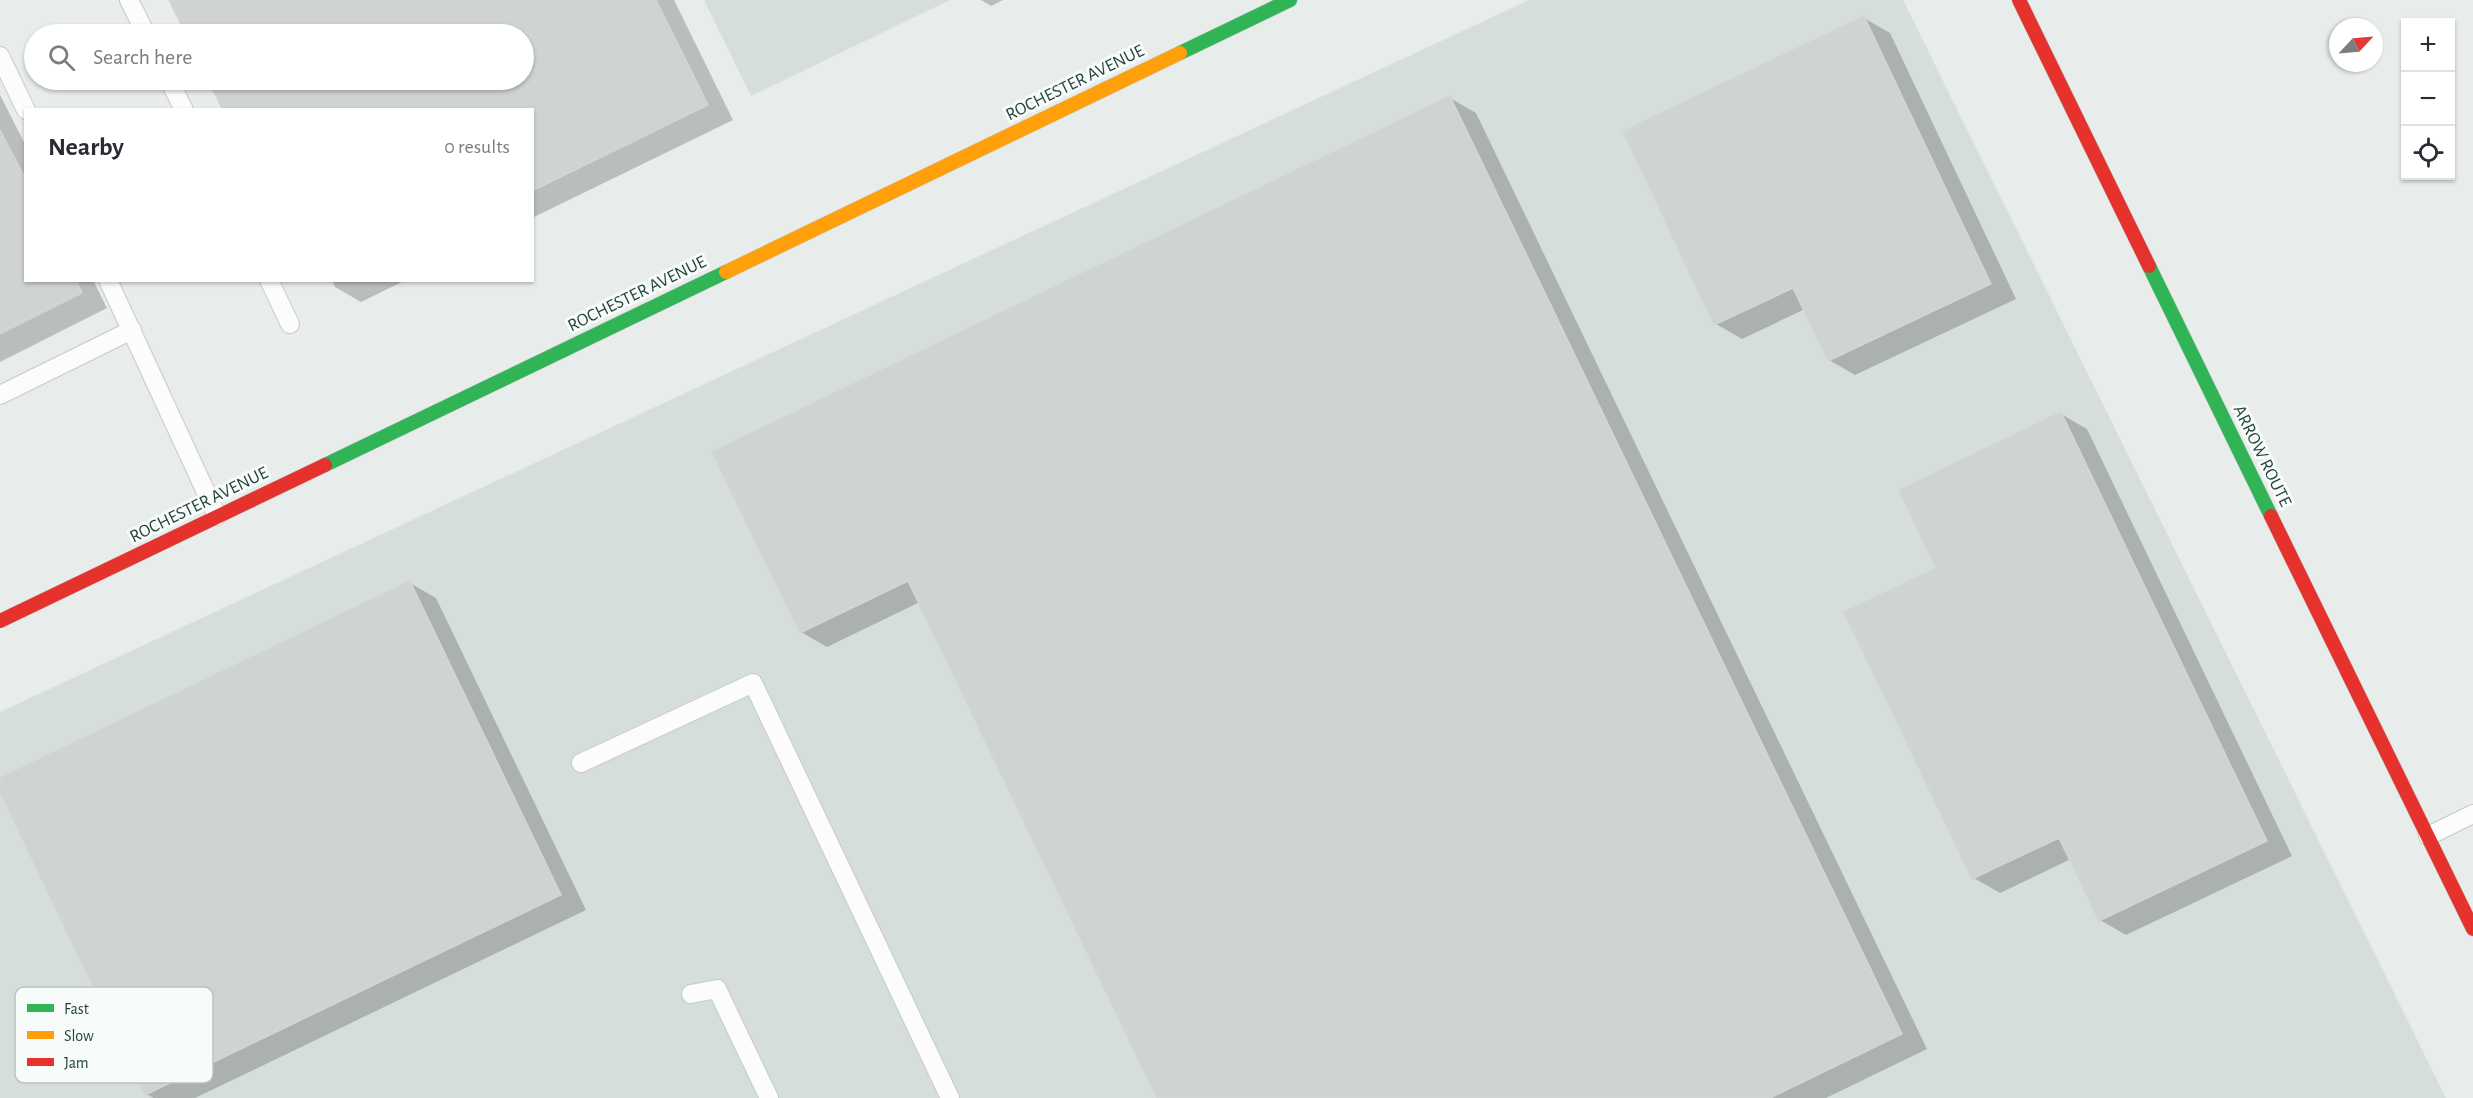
<!DOCTYPE html>
<html lang="en">
<head>
<meta charset="utf-8">
<style>
	body { margin:0; font-family:"Alegreya Sans",sans-serif; background:#f2f2f3; color:#2b2b33 }
	.controls { position:absolute; right:18px; top:18px; display:grid; overflow:hidden; border-radius:0px; box-shadow:0 2px 4px #0004 }
	.controls button { width:54px; height:54px; display:grid; place-items:center; padding:0; border:0; border-bottom:2px solid #e1e1e2; background:#fff; color:#2b2b33; font:30px sans-serif }
	.compass { position:absolute; left:2329px; top:18px; width:54px; height:54px; border-radius:50%; background:#fff; box-shadow:0 2px 4px #0004; rotate:64deg }
	.list { margin:0; padding:0; list-style:none }
	h2 { display:flex; justify-content:space-between; align-items:center; height:78px; margin:0; padding:0 24px; font-size:26px }
	h2 small { font-size:20px; font-weight:400; color:#7c7c81 }
	.icon { flex:none; width:33px; height:33px; fill:none; stroke:currentColor; stroke-width:2; stroke-linecap:round; stroke-linejoin:round }
	.map { position:relative; flex:none; width:2473px; height:1098px; overflow:hidden }
	.search { position:absolute; background:#fff; box-shadow:0 2px 4px #0004; left:24px; top:24px; width:510px; height:66px; display:flex; align-items:center; gap:15px; box-sizing:border-box; padding:0 21px; border-radius:33px; color:#7c7c81; font-size:22px }
	.panel { position:absolute; background:#fff; box-shadow:0 2px 4px #0004; left:24px; top:108px; width:510px; height:174px; border-radius:0px }
	.map>svg:first-child { display:block }
	.built { fill:#d6dedb }
	.shadow { fill:#0003 }
	.building { fill:#cfd4d2; stroke:#d1d6d4; stroke-width:1.5 }
	.lines { fill:none; stroke-linecap:round; stroke-linejoin:round }
	.lane-casing { stroke:#c5cac8; stroke-width:20 }
	.fast-casing { stroke:#c3cbc8; stroke-width:15 }
	.slow-casing { stroke:#c3cbc8; stroke-width:15 }
	.jam-casing { stroke:#c3cbc8; stroke-width:15 }
	.lane { stroke:#fcfcfc; stroke-width:18 }
	.fast { stroke:#30b455; stroke-width:14 }
	.slow { stroke:#ff9f0a; stroke-width:14 }
	.jam { stroke:#e5322d; stroke-width:14 }
	.labels { text-anchor:middle; dominant-baseline:central; stroke-width:6; stroke-linejoin:round; paint-order:stroke }
	.street-label { font-size:18px; fill:#24423a; stroke:#f7fbf9 }
	.key { fill:#f7fbf9; stroke:#b8c4c0; stroke-width:1.5 }
	.key-label { font-size:16px; fill:#24423a }
</style>
</head>
<body>
<div class="map">
<svg width="2473" height="1098" viewBox="0 0 2473 1098">
	<rect width="100%" height="100%" fill="#e8edeb"/>
	<g class="built">
		<path d="M704,0h246l-199,96z"/>
		<path d="M1529,0h374l543,1098h-2446v-386z"/>
	</g>
	<g class="shadow">
		<path d="M171,0h503l59,120 -201,98v-108h-307l-15,-30h314v-46h-336z"/>
		<path d="M981,0h22l-12,6z"/>
		<path d="M1864,18l26,15 126,266 -161,76 -26,-15 -24,-51 -63,30 -26,-15z"/>
		<path d="M0,95l26,51v134h67l14,28 -107,54z"/>
		<path d="M1450,98l26,15 451,936 -101,49h-667l-239,-496 -93,45 -26,-15z"/>
		<path d="M332,280h74l-45,22 -26,-15z"/>
		<path d="M2061,414l26,15 205,427 -166,79 -26,-15 -29,-61 -71,34 -26,-15 -128,-265 92,-44z"/>
		<path d="M410,583l26,15 150,312 -391,188h-41l-8,-4 -146,-305v-9z"/>
	</g>
	<g class="building">
		<path d="M169,0h487l52,105 -176,86v-81h-309l-15,-30h316v-46h-338z"/>
		<path d="M1864,16l127,268 -163,77 -35,-73 -79,37 -91,-194z"/>
		<path d="M1450,96l452,938 -132,64h-613l-249,-517 -108,52 -88,-181z"/>
		<path d="M0,130l26,50v100h50l6,13 -82,41z"/>
		<path d="M2061,412l206,429 -168,80 -40,-83 -87,41 -128,-267 92,-44 -37,-78z"/>
		<path d="M410,581l151,314 -416,200 -145,-303v-14z"/>
	</g>
	<g class="lines">
		<defs>
			<g id="lane">
				<path d="M129,0l17,34"/>
				<path d="M0,56l26,54"/>
				<path d="M169,80l15,30"/>
				<path d="M108,280l109,236"/>
				<path d="M269,280l21,44"/>
				<path d="M0,395l132,-65"/>
				<path d="M581,763l172,-80 197,415"/>
				<path d="M2428,836l45,-22"/>
				<path d="M691,994l26,-5 52,109"/>
			</g>
			<g id="fast">
				<path d="M1180,53l110,-53"/>
				<path d="M2149,266l122,250"/>
				<path d="M325,465l401,-193"/>
			</g>
			<path id="slow" d="M726,272l454,-219"/>
			<g id="jam">
				<path d="M2019,0l130,266"/>
				<path d="M2271,516l202,413"/>
				<path d="M0,621l325,-156"/>
			</g>
		</defs>
		<use href="#lane" class="lane-casing"/>
		<use href="#fast" class="fast-casing"/>
		<use href="#slow" class="slow-casing"/>
		<use href="#jam" class="jam-casing"/>
		<use href="#lane" class="lane"/>
		<use href="#fast" class="fast"/>
		<use href="#slow" class="slow"/>
		<use href="#jam" class="jam"/>
	</g>
	<g class="labels">
		<g class="street-label">
			<text transform="translate(1075 83) rotate(-26)">ROCHESTER AVENUE</text>
			<text transform="translate(637 294) rotate(-26)">ROCHESTER AVENUE</text>
			<text transform="translate(2262 456) rotate(64)">ARROW ROUTE</text>
			<text transform="translate(199 505) rotate(-26)">ROCHESTER AVENUE</text>
		</g>
	</g>
	<rect x="15" y="987" width="198" height="96" rx="9" class="key"/>
	<rect x="27" y="1004" width="27" height="8" fill="#30b455"/>
	<rect x="27" y="1031" width="27" height="8" fill="#ff9f0a"/>
	<rect x="27" y="1058" width="27" height="8" fill="#e5322d"/>
	<g class="key-label">
		<text x="64" y="1014">Fast</text>
		<text x="64" y="1041">Slow</text>
		<text x="64" y="1068">Jam</text>
	</g>
</svg>
<div class="controls">
<button>+</button>
<button>−</button>
<button><svg class="icon" aria-label="locate" viewBox="0 0 24 24"><circle cx="12" cy="12" r="6"/><path d="M12 2v4M12 18v4M2 12h4M18 12h4"/></svg></button>
</div>
<svg class="compass" viewBox="-18 -18 36 36"><path d="M0-13l5 13h-10z" fill="#e53935"/><path d="M0 13l5-13h-10z" fill="#7c7c81"/></svg>
<div class="search"><svg class="icon" aria-label="search" viewBox="0 0 24 24"><circle cx="10" cy="10" r="6"/><path d="M15 15l6 6"/></svg>Search here</div>
<section class="panel">
<h2>Nearby<small>0 results</small></h2>
<ul class="list">
</ul>
</section>
</div>
</body>
</html>
